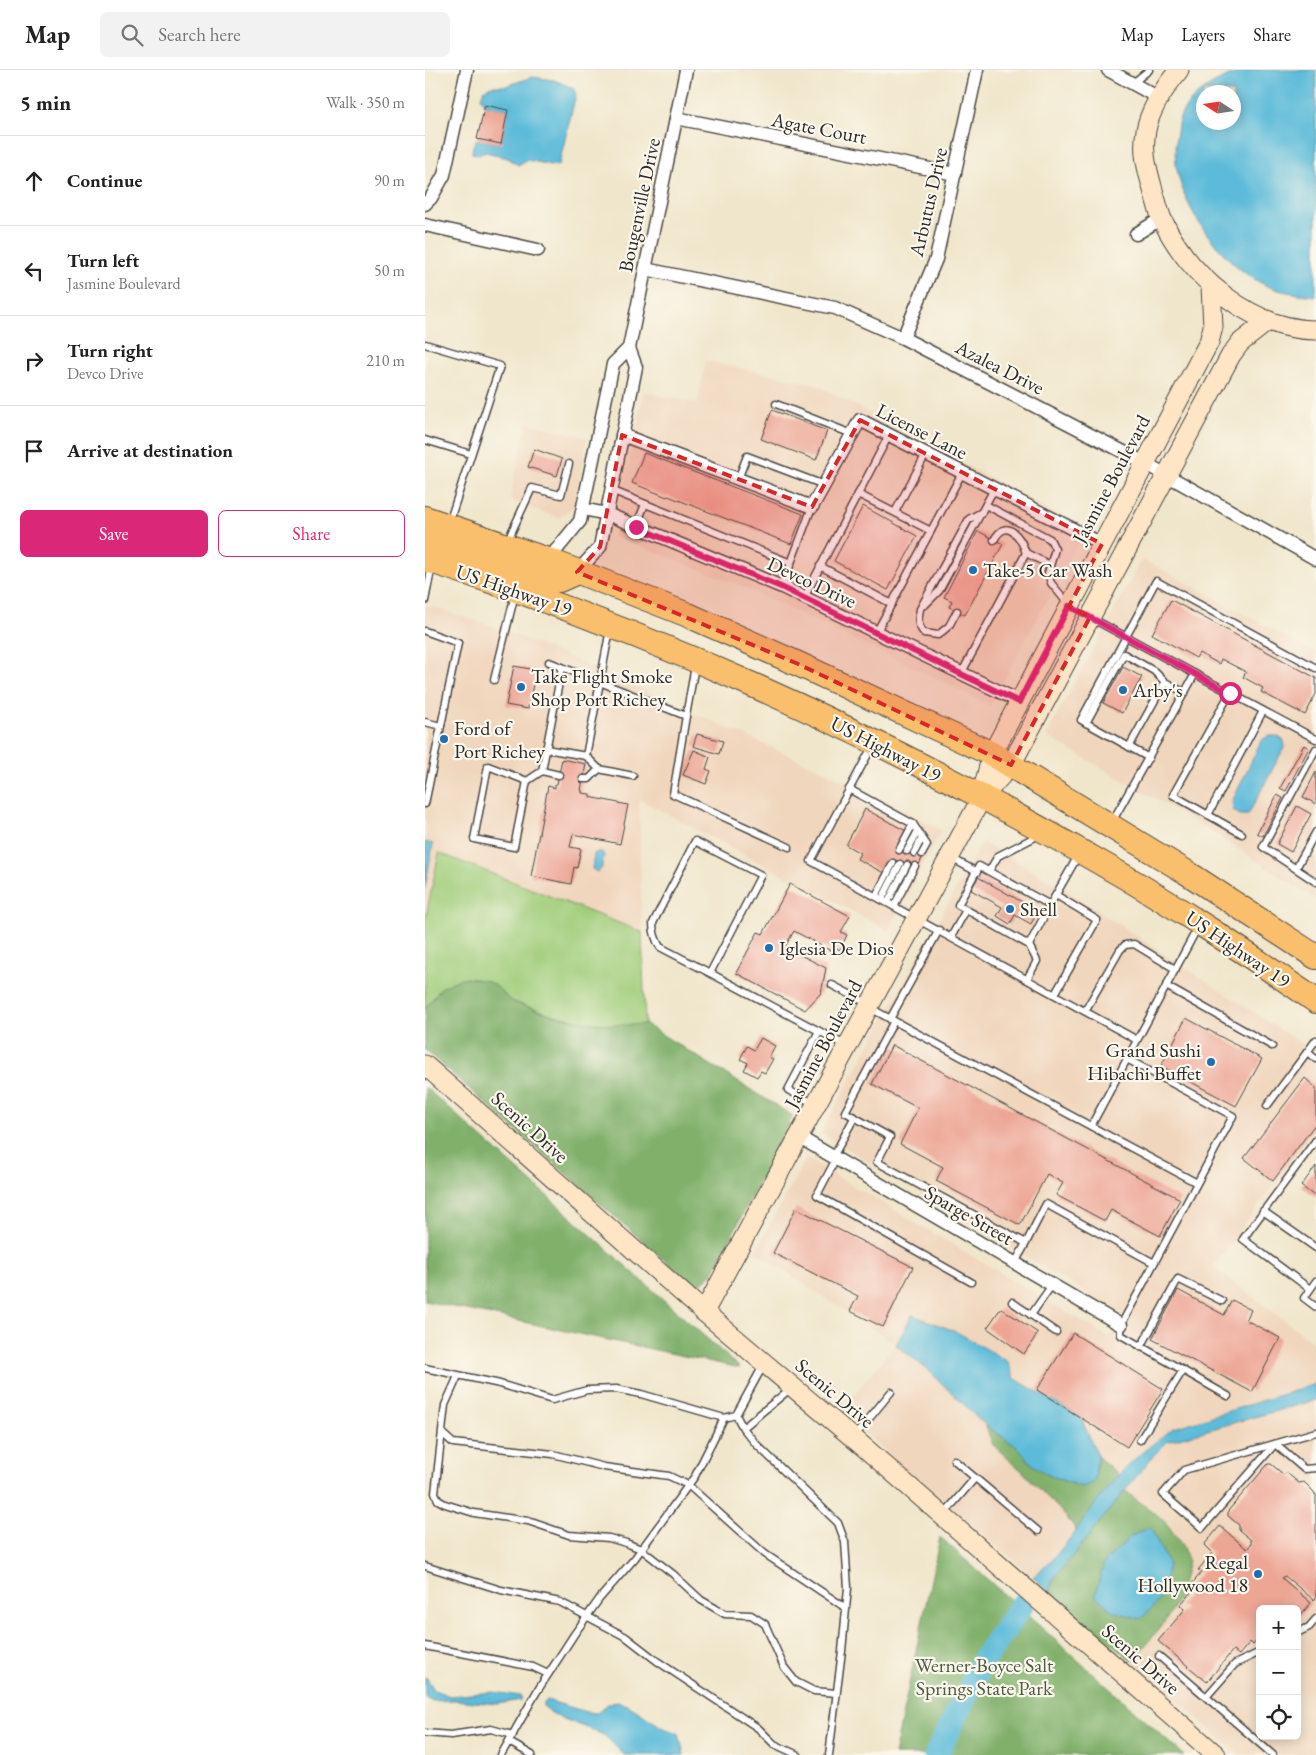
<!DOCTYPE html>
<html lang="en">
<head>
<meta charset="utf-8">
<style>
	body { margin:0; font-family:"EB Garamond",serif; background:#f2f2f2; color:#222 }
	.controls { position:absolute; right:15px; bottom:15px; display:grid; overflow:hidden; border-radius:8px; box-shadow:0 2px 12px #0003 }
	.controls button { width:45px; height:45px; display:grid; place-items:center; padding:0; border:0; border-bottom:1px solid #e0e0e0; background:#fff; color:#222; font:25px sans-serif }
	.compass { position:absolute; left:771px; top:15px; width:45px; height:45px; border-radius:50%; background:#fff; box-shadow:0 2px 12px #0003; rotate:282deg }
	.stop { position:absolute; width:15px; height:15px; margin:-11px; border:4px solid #db2777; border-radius:50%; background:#fff }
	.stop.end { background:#db2777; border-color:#fff; box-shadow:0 1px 5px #0008 }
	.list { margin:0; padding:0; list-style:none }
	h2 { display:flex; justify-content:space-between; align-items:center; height:65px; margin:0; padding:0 20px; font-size:21px }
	h2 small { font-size:16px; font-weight:400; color:#767676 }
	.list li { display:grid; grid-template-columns:32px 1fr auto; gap:15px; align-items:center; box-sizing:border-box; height:90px; padding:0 20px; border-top:1px solid #e0e0e0 }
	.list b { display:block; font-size:19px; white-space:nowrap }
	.list p { margin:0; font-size:16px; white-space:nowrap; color:#767676 }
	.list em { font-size:16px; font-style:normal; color:#767676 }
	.actions { display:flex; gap:10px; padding:15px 20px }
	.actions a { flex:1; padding:11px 0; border:1px solid #db2777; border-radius:8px; text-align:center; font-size:18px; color:#db2777 }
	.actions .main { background:#db2777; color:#fff }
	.icon { flex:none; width:28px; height:28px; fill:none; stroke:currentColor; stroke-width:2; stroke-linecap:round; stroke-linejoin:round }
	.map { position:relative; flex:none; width:891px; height:1685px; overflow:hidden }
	header { display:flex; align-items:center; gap:30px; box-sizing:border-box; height:70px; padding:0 25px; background:#fff; border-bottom:1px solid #e0e0e0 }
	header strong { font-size:24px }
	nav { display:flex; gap:28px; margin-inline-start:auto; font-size:18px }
	.search { width:350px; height:45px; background:#f2f2f2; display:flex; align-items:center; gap:12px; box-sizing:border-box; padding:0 18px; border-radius:8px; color:#767676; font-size:19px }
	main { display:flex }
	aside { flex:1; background:#fff }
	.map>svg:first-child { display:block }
	.built { fill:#f0d6bc; fill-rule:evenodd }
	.green { fill:#a0cd7a; stroke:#667c52 }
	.forest { fill:#80b06a; stroke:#566e4a }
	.water { fill:#5bbbd9; stroke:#437382; fill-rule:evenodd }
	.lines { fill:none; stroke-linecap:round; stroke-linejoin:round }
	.river { stroke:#5bbbd9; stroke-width:24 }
	.building { fill:#eda594 }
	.lane-casing { stroke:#494743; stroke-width:9 }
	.street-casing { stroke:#494743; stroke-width:15 }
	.secondary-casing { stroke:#494743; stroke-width:21 }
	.highway-casing { stroke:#494743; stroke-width:26 }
	.lane { stroke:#fff; stroke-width:6 }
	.street { stroke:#fff; stroke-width:12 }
	.secondary { stroke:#fde5c5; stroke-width:19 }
	.highway { stroke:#f9bf6d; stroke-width:24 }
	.route { stroke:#db2777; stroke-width:6 }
	.marked { fill:#d62828; fill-opacity:0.2; stroke:#d62828; stroke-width:4; stroke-dasharray:10 6; stroke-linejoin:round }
	.poi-dot { fill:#1f6fb2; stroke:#fbf7ec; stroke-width:2 }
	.labels { text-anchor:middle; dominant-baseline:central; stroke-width:4.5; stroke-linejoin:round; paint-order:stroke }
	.street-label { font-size:20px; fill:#2b2b2b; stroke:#fbf7ec }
	.poi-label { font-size:20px; fill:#2b2b2b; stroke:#fbf7ec; text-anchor:start }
	.park-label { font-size:20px; fill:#4e5c43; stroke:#fbf7ec }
</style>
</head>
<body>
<header>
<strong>Map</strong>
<div class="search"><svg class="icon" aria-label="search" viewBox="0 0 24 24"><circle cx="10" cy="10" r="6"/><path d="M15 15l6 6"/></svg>Search here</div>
<nav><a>Map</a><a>Layers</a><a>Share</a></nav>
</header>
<main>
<aside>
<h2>5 min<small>Walk · 350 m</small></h2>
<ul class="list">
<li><svg class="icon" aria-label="ahead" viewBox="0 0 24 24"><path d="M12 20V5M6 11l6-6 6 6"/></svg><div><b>Continue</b></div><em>90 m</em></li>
<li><svg class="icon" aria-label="left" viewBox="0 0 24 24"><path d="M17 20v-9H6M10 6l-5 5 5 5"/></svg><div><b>Turn left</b><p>Jasmine Boulevard</p></div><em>50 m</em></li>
<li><svg class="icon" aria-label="right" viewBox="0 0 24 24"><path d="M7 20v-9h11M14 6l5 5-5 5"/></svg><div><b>Turn right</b><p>Devco Drive</p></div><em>210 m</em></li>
<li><svg class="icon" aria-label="arrive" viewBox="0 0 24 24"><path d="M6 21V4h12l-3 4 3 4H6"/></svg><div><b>Arrive at destination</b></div></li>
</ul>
<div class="actions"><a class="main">Save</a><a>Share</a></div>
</aside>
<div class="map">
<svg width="891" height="1685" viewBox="0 0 891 1685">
	<rect width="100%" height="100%" fill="#fbf7ec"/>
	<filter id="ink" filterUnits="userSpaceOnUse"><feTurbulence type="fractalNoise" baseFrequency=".02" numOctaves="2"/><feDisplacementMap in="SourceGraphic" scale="10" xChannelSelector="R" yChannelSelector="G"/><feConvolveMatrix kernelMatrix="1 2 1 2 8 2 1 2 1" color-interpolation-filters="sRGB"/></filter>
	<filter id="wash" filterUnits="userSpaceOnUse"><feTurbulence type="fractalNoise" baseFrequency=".0096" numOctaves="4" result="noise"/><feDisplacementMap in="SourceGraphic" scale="20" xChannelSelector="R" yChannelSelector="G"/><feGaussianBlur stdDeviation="1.12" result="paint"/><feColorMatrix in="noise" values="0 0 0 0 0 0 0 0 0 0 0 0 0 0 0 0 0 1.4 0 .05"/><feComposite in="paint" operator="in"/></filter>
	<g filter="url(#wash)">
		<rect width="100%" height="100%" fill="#f0e6cb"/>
		<g class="built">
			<path d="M281,291l109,23 270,145 -95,177 -52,-27 -199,-94 -84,-33 -42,-15 31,-145 53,11z"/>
			<path d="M102,353l61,15 -13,68 -17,12 -48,-18z"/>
			<path d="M717,489l174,94v247l-77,-51 -48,-30 -145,-83z"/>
			<path d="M0,535l62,19 94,38 245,110 115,58 -53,100 -249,-131 3,133 -202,-79 -15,68z"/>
			<path d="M557,772l87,50 247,161v74l-103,140 103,77v40l-142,44 -18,13 -37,34 -21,-18 -17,-39 -67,-40 -6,-16 -18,-11 -35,-20 -43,-16 16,55 57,55 8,20 28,25 39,40 12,14 4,6 -28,35 -15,12 -194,-165 57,-68 -141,-92 51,-94 301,178 20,-9 4,-7 -310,-187z"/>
			<path d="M891,1330v355h-77l-107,-94 32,-38 15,-26 9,-36 -47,-59 -16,-11 28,-35 15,-15zM835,1539h37v127h-37z"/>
		</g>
		<path class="green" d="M14,783l203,79 3,92 -14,2 -43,-3 -31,-7 -46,-15 -16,-16 -54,3 -16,21v-88z"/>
		<g class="forest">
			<path d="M36,908c11,0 27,1 36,9 5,4 10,12 17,15 41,16 87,26 131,22l148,92 -81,158 -13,11 -12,-5 -262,-230v-41l16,-21z"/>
			<path d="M0,1017l315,281 -315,-67z"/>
			<path d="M560,1355l32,22 16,18 17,11 32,11 12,-5 4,-25 21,18 -43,55 -4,-6 -12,-14 -39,-40 -28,-25z"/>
			<path d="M700,1421l39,29 18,25 6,16 -9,36 -15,26 -32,38 -83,-68 3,-12z"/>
			<path d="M515,1467l244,218h-290z"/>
		</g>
		<g class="water">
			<path d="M822,0h69v226c-18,-2 -39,-4 -55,-13 -48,-26 -96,-96 -84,-151 1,-5 1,-11 3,-15 12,-25 41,-40 67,-47zM778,22h30v30h-30z"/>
			<path d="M107,7l22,3 19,8 3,6 -17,70 -3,2 -29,-6 -9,5 -10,-7 -22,-6 -9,3 -5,-2 1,-7 4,-7 24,5 7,-34 -23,-5 -4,-8 3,-7 7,-4h15z"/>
			<path d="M843,666h9l7,5 1,5 -37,69h-8l-7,-5 -1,-8 29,-61z"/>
			<path d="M0,772l8,2 -8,44z"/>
			<path d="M174,781l4,2 1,4 -2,4v7l-5,4 -5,-3 2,-15z"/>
			<path d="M487,1245l43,16 35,20 18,11 6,16 67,40 17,39 -4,25 -12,5 -32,-11 -17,-11 -16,-18 -32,-22 -57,-55 -32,-25z"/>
			<path d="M891,1314v16l-148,41 -15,15 -101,125 -3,12 -16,-16c35,-27 55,-69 86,-102 16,-18 36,-33 55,-47z"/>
			<path d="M725,1457l18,36 -4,32 -23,24 -29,-8 -17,-16 9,-32 26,-26z"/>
			<path d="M0,1608h2l7,12 16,6 43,-4 28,4v4l-24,4 -43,-4 -21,1 -8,-4z"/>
			<path d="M122,1630l39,12 11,1 11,-9 9,-2 11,3 35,23 16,5 5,22h-60l-20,-20 -50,-20 -12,-10z"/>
		</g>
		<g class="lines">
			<path class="river" d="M511,1685l48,-96 38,-54"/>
		</g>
		<g id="blocks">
			<g class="building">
				<path d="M60,35l23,5 -7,34 -24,-5z"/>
				<path d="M347,340l55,21 -11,29 -55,-21z"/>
				<path d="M109,379l28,10 -5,17 -29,-9z"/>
				<path d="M219,383l159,61 -12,30 -123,-48 -1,1 -35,-14z"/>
				<path d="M438,436l54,30 -29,54 -54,-29z"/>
				<path d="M553,461l25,13 -38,71 -16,-8 3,-6 -8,-4z"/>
				<path d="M746,530l145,78v16l-11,21 -44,-23 2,-4 -20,-11 3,-5 -25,-13 -2,5 -20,-11 -3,5 -44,-24z"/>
				<path d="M89,596l22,4 -8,39 -22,-4z"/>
				<path d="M698,597l19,10 -20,36 -19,-10z"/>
				<path d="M272,664l26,7 -4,13 -26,-8z"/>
				<path d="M879,675l5,3 -23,43 -6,-3z"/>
				<path d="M269,680l16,7 -4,12 5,2 -5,13 -23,-9z"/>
				<path d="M137,689l24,5 -5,26h1v3l8,1v3l38,8 -8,39 -47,-10 -3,13 11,2 -4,19 -3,-1 -3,17 -40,-8 17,-90 7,2v-4h2z"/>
				<path d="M891,702v32l-13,-7z"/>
				<path d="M852,725l6,3 -20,38 -6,-3z"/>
				<path d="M872,736l14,8 -20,38 -14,-8z"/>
				<path d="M440,739l41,22 -10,18 28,5 -6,13 -28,-4 -6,10 -27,-14 3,-6 -14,-8z"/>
				<path d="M553,807l60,34 -7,13 -16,-9 -5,9 -13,-8 5,-9 -31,-17z"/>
				<path d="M365,814l60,32 -9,16 6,3 -7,15 -7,-4 -2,5 -37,-20 -9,16 41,21 -5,25 -16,17 -69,-37 22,-41 5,2z"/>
				<path d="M761,948l76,41 -26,47 -75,-40z"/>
				<path d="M336,968l14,8 -6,11 4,2 -8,14 -4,-2 -4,6 -13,-7 4,-7 -8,-4 7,-13 7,4z"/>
				<path d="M467,975l288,154 -20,37 -49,-26 -6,11 -49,-26 7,-12 -16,-9 -27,51 -84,-44 7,-14 -43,-23 18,-36 -46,-24z"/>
				<path d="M880,1008l11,10v35l-43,58 -29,-23z"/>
				<path d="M891,1096v31l-15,-11z"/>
				<path d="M371,1138l117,59 -30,60 -33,-16 8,-15 -85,-43z"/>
				<path d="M753,1220l46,25 8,-15 19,10 -5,10 34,18 -28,54 -100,-53z"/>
				<path d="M576,1238l37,25 -14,21 -37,-26z"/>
				<path d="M648,1263l90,56 -36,58 -90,-57z"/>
				<path d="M843,1394h3l12,10 4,-1 12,10 5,-1 10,10v2h2v104l-2,2 -29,-24 -3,2 29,25 -14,16v-10h-37v28l-7,8 -3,-3 -11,13 -6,-5 -26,32 -49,-41 27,-32 -5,-4 13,-15 -4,-3 13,-15 -4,-2 14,-17 -8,-8 16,-19 27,23 4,-5v-4l-12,-10v-5l-11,-9v-5z"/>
			</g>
		</g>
	</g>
	<g filter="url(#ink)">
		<use href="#blocks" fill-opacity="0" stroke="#494743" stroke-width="1"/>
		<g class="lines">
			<defs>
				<g id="lane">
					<path d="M708,13l16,-13"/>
					<path d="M0,274l75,22 -51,157"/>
					<path d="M351,334l76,30"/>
					<path d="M0,370l46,14"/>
					<path d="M313,409l9,-23 77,29"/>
					<path d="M186,420l180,73"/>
					<path d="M433,424l73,37"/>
					<path d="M561,435l64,34 5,10 -7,24 3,10 18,22"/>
					<path d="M470,442l31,-58"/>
					<path d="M211,457l9,-23"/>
					<path d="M569,470c13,-24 27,-2 32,13l24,12"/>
					<path d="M82,472l25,-54 29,7 8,-31"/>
					<path d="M395,496l72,38"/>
					<path d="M357,517l30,-80"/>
					<path d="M379,528l85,-163"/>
					<path d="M0,531l7,-36"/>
					<path d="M500,535l14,-14 55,-102"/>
					<path d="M532,541l-8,15 -11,9 -14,-2c-7,-8 -6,-13 -4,-24l49,-90 13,-7"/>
					<path d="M668,549l223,120"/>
					<path d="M0,561l33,12 -33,161"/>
					<path d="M451,563l86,-160"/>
					<path d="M124,592l137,54 -13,78 116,53"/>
					<path d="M536,604l65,-121"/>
					<path d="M69,610l21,-86"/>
					<path d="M805,623l-57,102 69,39"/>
					<path d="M261,646l9,-50"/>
					<path d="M0,652l16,4"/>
					<path d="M661,653l38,-69 30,17 11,11"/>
					<path d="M448,675l-62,116 326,179"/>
					<path d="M704,677l36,-65 20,11"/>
					<path d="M121,679l40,7 24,-127"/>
					<path d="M891,679l-53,98 53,35"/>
					<path d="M724,688l-68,-38 75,-139 160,87"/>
					<path d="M63,696l39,15 -13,66 -40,-8z"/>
					<path d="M174,699l34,7"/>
					<path d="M117,701l17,4"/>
					<path d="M158,709h6l10,-10 -13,-13"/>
					<path d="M102,711l15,-10 20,-104"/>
					<path d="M424,719l64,35 14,21 -5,9"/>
					<path d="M783,745l55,-104"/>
					<path d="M687,752l83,-148"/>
					<path d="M474,780l14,-26"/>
					<path d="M482,781l11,-20"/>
					<path d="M489,783l8,-15"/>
					<path d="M526,788l26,14"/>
					<path d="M554,796l71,39 -21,40 -71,-40z"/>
					<path d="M871,798l20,-36"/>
					<path d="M564,801l9,-15 41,-21"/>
					<path d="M451,826l17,-33"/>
					<path d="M457,829l18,-35"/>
					<path d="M463,832l19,-37"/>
					<path d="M625,835l29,-51"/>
					<path d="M469,836l21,-40"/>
					<path d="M526,867l15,-27"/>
					<path d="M285,903l-50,-26c-5,-8 -7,-15 -7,-24l42,-82 66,34 -51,98 109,58 -31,59 27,14"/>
					<path d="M602,909l10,-18 -8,-16"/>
					<path d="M407,915l37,19"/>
					<path d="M741,916l106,60"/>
					<path d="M630,924l42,-74 -41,-25"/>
					<path d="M445,938l327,175"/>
					<path d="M660,941l35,-61 5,-5 9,-1 41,25"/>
					<path d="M465,949l49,-89"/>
					<path d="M469,951l-49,91 45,25 -13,25 149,81 20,-39 108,59"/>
					<path d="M394,961l26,14"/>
					<path d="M882,982l9,7"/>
					<path d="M702,989l106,57 -112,209v10l107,61"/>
					<path d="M842,1036l49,-66"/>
					<path d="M666,1056l107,-199"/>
					<path d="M408,1087l21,-39"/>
					<path d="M411,1089l-19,36 154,87"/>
					<path d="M838,1141l53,37"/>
					<path d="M590,1193l11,-20"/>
					<path d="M891,1211l-12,17 12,9"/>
					<path d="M885,1219l-67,-50 73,-99"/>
					<path d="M587,1232l44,30"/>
					<path d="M606,1245l21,-30"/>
					<path d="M716,1277l37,-68 44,22"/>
					<path d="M0,1298l75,16 52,16 35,-10 29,-1 25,5 83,24 12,-3 28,-51"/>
					<path d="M33,1306l-13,29 -10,88 3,7 7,4 29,9 54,8 41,14 40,3 17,5 15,6 32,25 28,26 24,14 26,1 14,9 19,43 12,15 18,9 22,2"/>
					<path d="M311,1345l7,13 13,16 82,79 7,19 3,46 -6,63 -13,104"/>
					<path d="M318,1358l47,-39"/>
					<path d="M17,1363l11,10 100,11 51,13 65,9 19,9 77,69 81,54"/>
					<path d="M429,1367l37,-45"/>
					<path d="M715,1370l43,-70"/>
					<path d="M850,1374l-73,84 -39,-34 21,-24 132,-38"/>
					<path d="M850,1374l29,25 12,-1"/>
					<path d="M529,1390l84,71"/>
					<path d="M519,1444l31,-36"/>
					<path d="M0,1496l76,24 59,12 66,35 31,24 101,67 16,16 24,11"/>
					<path d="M872,1563l12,-6 7,-8"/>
					<path d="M0,1576l108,21 15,7"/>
					<path d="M734,1586l114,99"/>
					<path d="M781,1627l29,-33 25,-12"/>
					<path d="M0,1663l26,2 40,-6 22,6"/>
					<path d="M84,1672l23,13"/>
					<path d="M76,1685l35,-62 39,-60 25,-35 35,-40 60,-82 29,-58"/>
				</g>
				<g id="street">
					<path d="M683,0l51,28"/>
					<path d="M251,48l279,56"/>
					<path d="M0,134l6,-6 13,-23 23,-105"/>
					<path d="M0,155l113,25"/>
					<path d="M711,164l26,-16"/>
					<path d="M220,199l190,39 68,30 242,125 171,96"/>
					<path d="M478,268l33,-79 41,-189"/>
					<path d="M204,278l57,-278"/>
					<path d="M197,365l190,72 48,-87 242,124"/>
					<path d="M158,439l24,5 175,73 237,114"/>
					<path d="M123,490l32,-39 33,-157 16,-16 7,19 -36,180 -23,25"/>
					<path d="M374,1067l322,188"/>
				</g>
				<g id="secondary">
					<path d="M754,0c-13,16 -29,39 -33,60 -4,23 1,38 7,60 3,9 5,20 9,29 26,57 90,111 154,111"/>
					<path d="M557,724l10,-40 217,-412 4,-15 -2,-41"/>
					<path d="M0,995l279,247 161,136 351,307"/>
					<path d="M279,1242l278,-515 29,-32 220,-410 9,-12 28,-22"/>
				</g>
				<g id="highway">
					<path d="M0,448l123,42 140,55 108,48 196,91 194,118 130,85"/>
					<path d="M0,469l124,41h10l18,-8"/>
					<path d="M0,489c236,76 461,180 676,304 74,42 145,90 215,138"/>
				</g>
			</defs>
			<use href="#lane" class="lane-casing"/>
			<use href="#street" class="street-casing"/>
			<use href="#secondary" class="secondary-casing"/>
			<use href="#highway" class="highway-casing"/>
			<use href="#lane" class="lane"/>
			<use href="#street" class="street"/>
			<use href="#secondary" class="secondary"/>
			<use href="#highway" class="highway"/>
		</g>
	</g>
	<g class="lines" filter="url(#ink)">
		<path class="route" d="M211,457l145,60 238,115 50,-96 161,87"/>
	</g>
	<path class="marked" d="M435,350l242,124 -33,62 21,11 -79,148 -215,-102 -219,-91 23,-25 22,-112 190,72z"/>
	<g class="poi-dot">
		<circle cx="548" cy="500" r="5"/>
		<circle cx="96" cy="617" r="5"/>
		<circle cx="698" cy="620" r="5"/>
		<circle cx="19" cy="669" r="5"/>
		<circle cx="585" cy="839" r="5"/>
		<circle cx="344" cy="878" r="5"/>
		<circle cx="786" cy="992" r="5"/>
		<circle cx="833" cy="1504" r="5"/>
	</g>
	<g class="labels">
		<g class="street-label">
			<text transform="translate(394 58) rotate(11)">Agate Court</text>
			<text transform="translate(503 132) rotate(-77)">Arbutus Drive</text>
			<text transform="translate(214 135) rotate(-78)">Bougenville Drive</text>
			<text transform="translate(575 297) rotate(27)">Azalea Drive</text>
			<text transform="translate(497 361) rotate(27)">License Lane</text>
			<text transform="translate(686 409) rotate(-62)">Jasmine Boulevard</text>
			<text transform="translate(387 512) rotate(25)">Devco Drive</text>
			<text transform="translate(89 520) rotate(19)">US Highway 19</text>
			<text transform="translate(461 679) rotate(27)">US Highway 19</text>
			<text transform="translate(813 879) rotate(34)">US Highway 19</text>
			<text transform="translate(398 974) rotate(-62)">Jasmine Boulevard</text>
			<text transform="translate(105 1057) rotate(42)">Scenic Drive</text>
			<text transform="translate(544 1145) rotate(30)">Sparge Street</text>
			<text transform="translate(410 1323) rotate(40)">Scenic Drive</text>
			<text transform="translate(716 1589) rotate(41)">Scenic Drive</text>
		</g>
		<g class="poi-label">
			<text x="558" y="500">Take-5 Car Wash</text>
			<text x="106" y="606">Take Flight Smoke<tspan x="106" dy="23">Shop Port Richey</tspan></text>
			<text x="708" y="620">Arby's</text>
			<text x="29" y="658">Ford of<tspan x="29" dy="23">Port Richey</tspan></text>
			<text x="595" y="839">Shell</text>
			<text x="354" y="878">Iglesia De Dios</text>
			<text x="776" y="980" text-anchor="end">Grand Sushi<tspan x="776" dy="23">Hibachi Buffet</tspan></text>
			<text x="823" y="1492" text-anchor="end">Regal<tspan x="823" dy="23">Hollywood 18</tspan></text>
		</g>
		<g class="park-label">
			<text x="559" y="1595">Werner-Boyce Salt<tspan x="559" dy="23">Springs State Park</tspan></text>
		</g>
	</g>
</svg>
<div class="controls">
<button>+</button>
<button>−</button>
<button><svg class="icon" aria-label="locate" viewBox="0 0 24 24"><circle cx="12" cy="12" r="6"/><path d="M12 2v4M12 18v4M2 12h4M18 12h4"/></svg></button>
</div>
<svg class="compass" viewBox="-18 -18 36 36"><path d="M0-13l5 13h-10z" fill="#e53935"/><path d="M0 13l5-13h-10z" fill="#767676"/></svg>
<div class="stop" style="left:805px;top:623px"></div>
<div class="stop end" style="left:211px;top:457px"></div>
</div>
</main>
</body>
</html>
